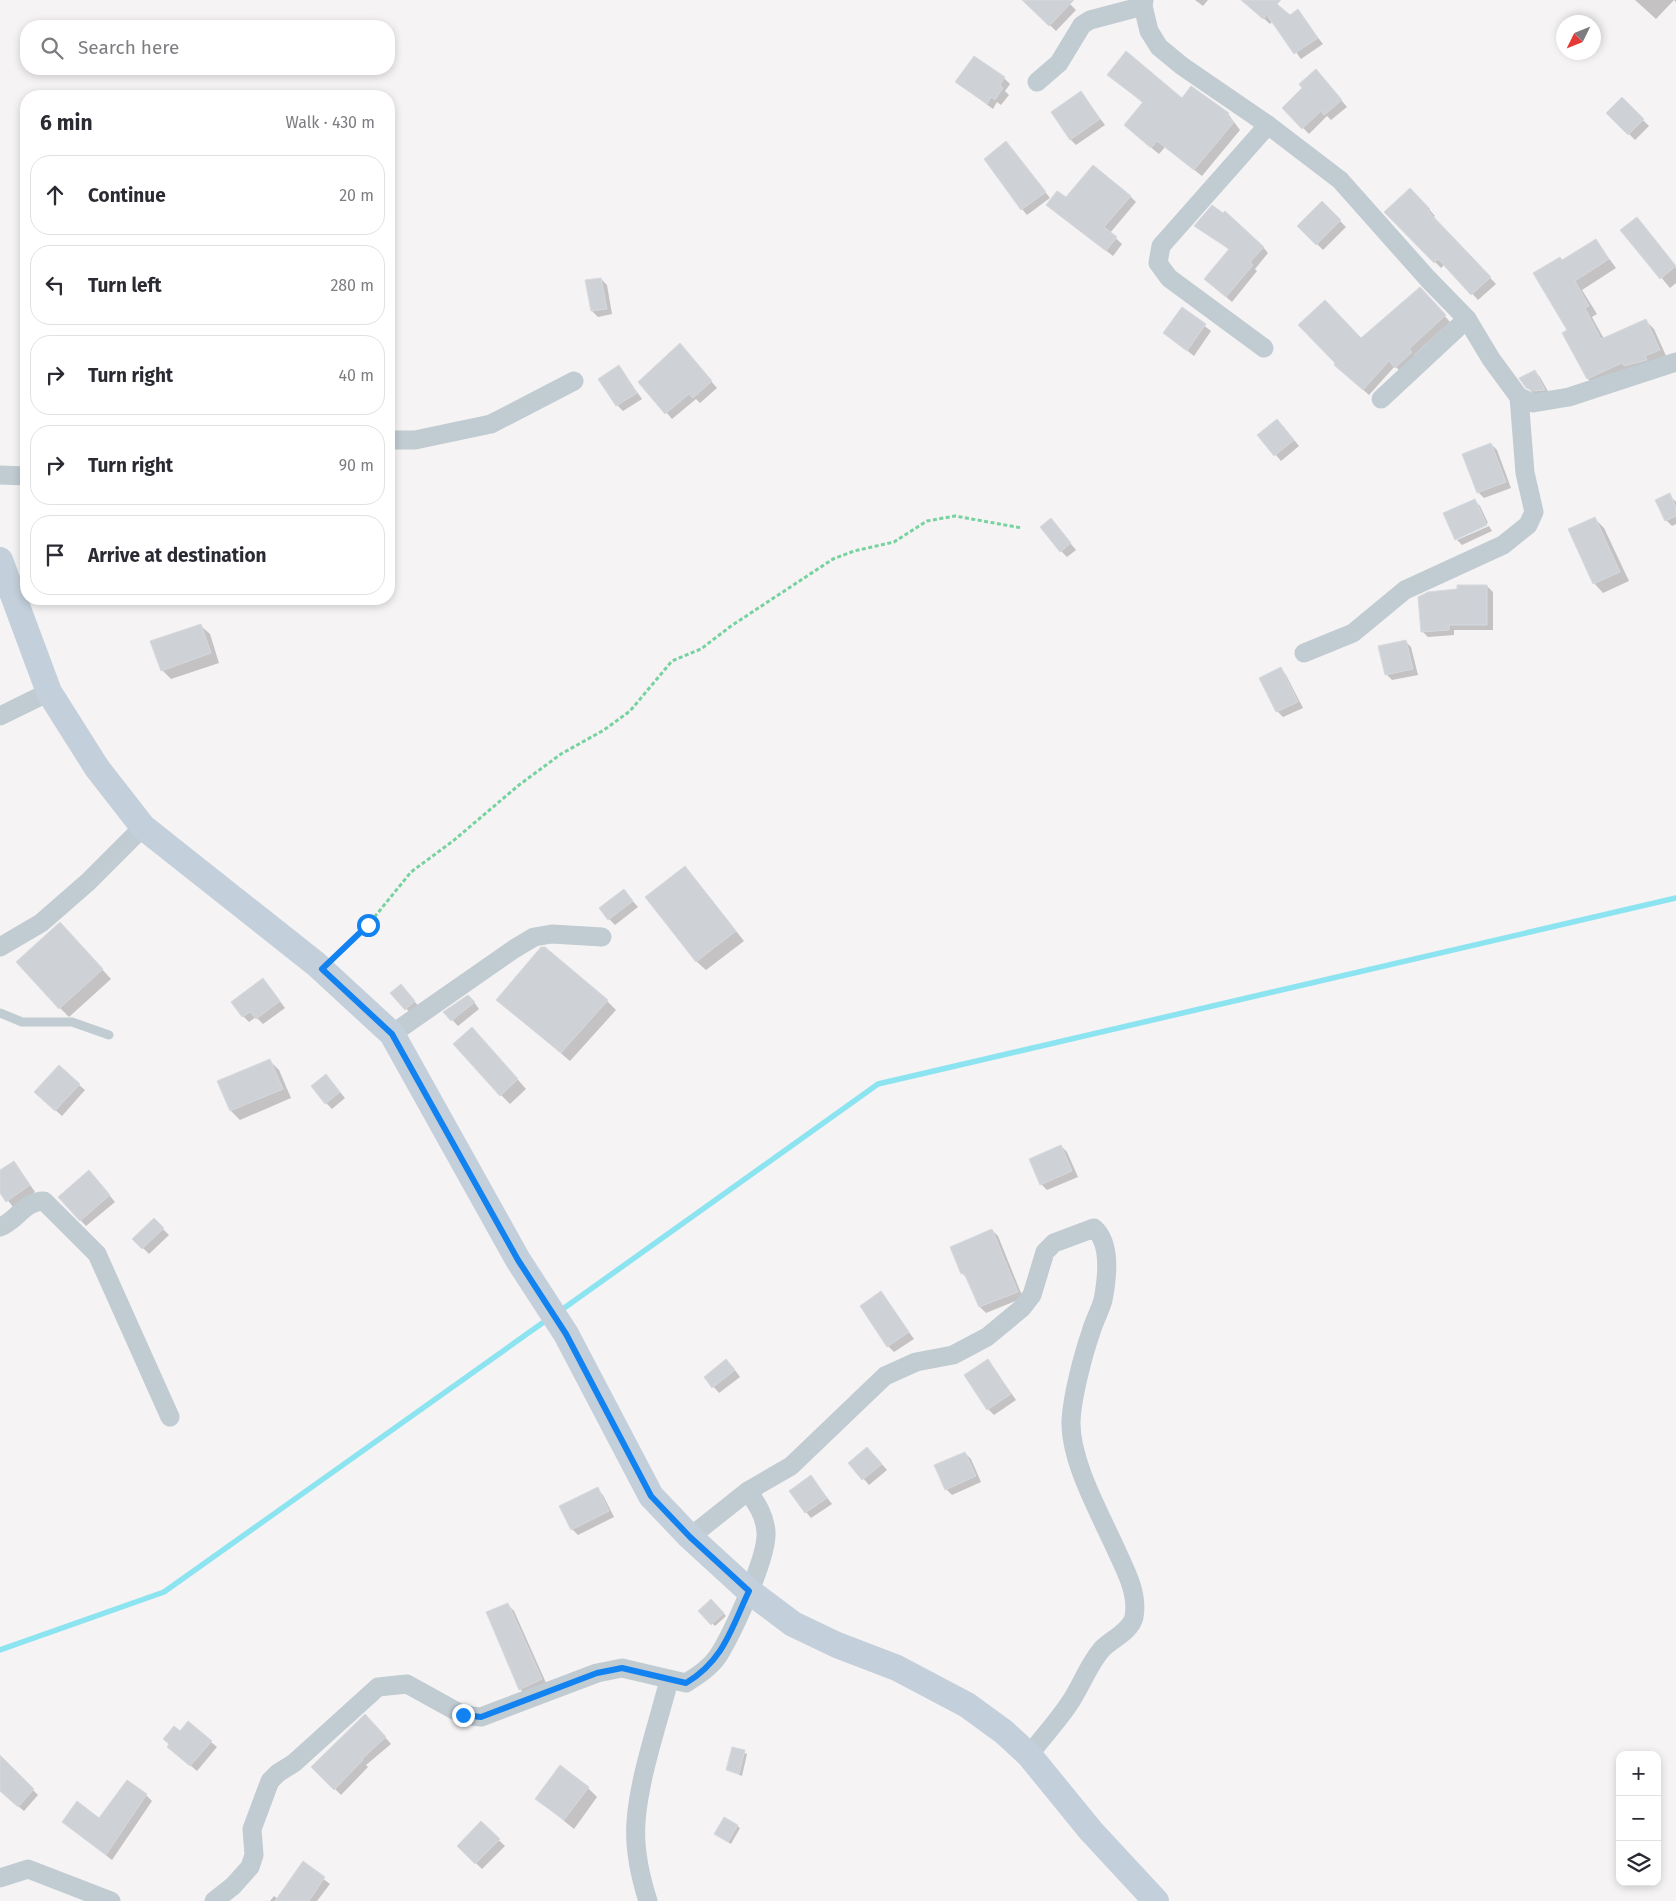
<!DOCTYPE html>
<html lang="en">
<head>
<meta charset="utf-8">
<style>
	body { margin:0; font-family:"Fira Sans",sans-serif; background:#f2f2f3; color:#2b2b33 }
	.controls { position:absolute; right:15px; bottom:15px; display:grid; overflow:hidden; border-radius:10px; box-shadow:0 2px 8px #0003 }
	.controls button { width:45px; height:45px; display:grid; place-items:center; padding:0; border:0; border-bottom:1px solid #e1e1e2; background:#fff; color:#2b2b33; font:25px sans-serif }
	.compass { position:absolute; left:1556px; top:15px; width:45px; height:45px; border-radius:50%; background:#fff; box-shadow:0 2px 8px #0003; rotate:227deg }
	.stop { position:absolute; width:15px; height:15px; margin:-11px; border:4px solid #1282f0; border-radius:50%; background:#fff }
	.stop.end { background:#1282f0; border-color:#fff; box-shadow:0 1px 5px #0008 }
	.list { margin:0; padding:0; list-style:none }
	h2 { display:flex; justify-content:space-between; align-items:center; height:65px; margin:0; padding:0 20px; font-size:21px }
	h2 small { font-size:16px; font-weight:400; color:#7c7c81 }
	.list li { display:grid; grid-template-columns:32px 1fr auto; gap:15px; align-items:center; box-sizing:border-box; height:80px; margin:0 10px 10px; padding:0 10px; border:1px solid #e1e1e2; border-radius:20px }
	.list b { display:block; font-size:19px; white-space:nowrap }
	.list em { font-size:16px; font-style:normal; color:#7c7c81 }
	.icon { flex:none; width:28px; height:28px; fill:none; stroke:currentColor; stroke-width:2; stroke-linecap:round; stroke-linejoin:round }
	.map { position:relative; flex:none; width:1676px; height:1901px; overflow:hidden }
	.search { position:absolute; background:#fff; box-shadow:0 2px 8px #0003; left:20px; top:20px; width:375px; height:55px; display:flex; align-items:center; gap:12px; box-sizing:border-box; padding:0 18px; border-radius:20px; color:#7c7c81; font-size:19px }
	.panel { position:absolute; background:#fff; box-shadow:0 2px 8px #0003; left:20px; top:90px; width:375px; height:515px; border-radius:20px }
	.map>svg:first-child { display:block }
	.shadow { fill:#0003 }
	.lines { fill:none; stroke-linecap:round; stroke-linejoin:round }
	.stream { stroke:#8ce4f1; stroke-width:5.5 }
	.building { fill:#ced2d7; stroke:#d6d9de }
	.path { stroke:#76d39f; stroke-width:3; stroke-dasharray:4 2.5; stroke-linecap:butt }
	.lane { stroke:#c0cbd2; stroke-width:9 }
	.street { stroke:#c0cbd2; stroke-width:19 }
	.secondary { stroke:#c3cfda; stroke-width:26 }
	.route { stroke:#1282f0; stroke-width:6 }
</style>
</head>
<body>
<div class="map">
<svg width="1676" height="1901" viewBox="0 0 1676 1901">
	<rect width="100%" height="100%" fill="#f5f3f3"/>
	<g class="shadow">
		<path d="M1024,0h42l10,10 -20,21z"/>
		<path d="M1195,0h13l-5,6z"/>
		<path d="M1243,0h28l18,16 8,-5 26,33 -22,15 -28,-38 -3,3z"/>
		<path d="M1635,0h41v2l-2,-2 -18,19z"/>
		<path d="M1109,75l119,39 12,16 -38,46 -37,-29 -6,7 -27,-22 11,-29z"/>
		<path d="M1322,77l25,30 -16,13 -4,-4 -18,18 -25,-26 19,-20z"/>
		<path d="M1004,78l6,6 -5,7 4,4 -8,10 -4,-3 -4,7 -36,-27z"/>
		<path d="M1081,93l24,32 -29,20 -6,-6z"/>
		<path d="M1622,99l27,27 -14,14 -27,-27z"/>
		<path d="M1006,142l44,56 -23,17 -5,-6z"/>
		<path d="M1416,195l19,21 -2,2 63,66 -18,16 -33,-36 -4,4 -55,-56z"/>
		<path d="M1130,196l6,6 -26,31 12,11 -9,12 -59,-45 12,-12z"/>
		<path d="M1322,203l24,24 -23,23 -24,-24z"/>
		<path d="M1637,218l39,50v15l-6,5 -48,-58z"/>
		<path d="M1196,225l67,22 5,6 -13,16 2,2 -25,31 -20,-17 18,-35z"/>
		<path d="M1596,241l20,27 -34,22 15,24 -5,3 12,22 42,-18 8,8 13,29 -71,29 -8,-8 -19,-48 -6,-70z"/>
		<path d="M601,279l6,6 5,29 -14,3 -6,-6z"/>
		<path d="M1425,294l25,28 -36,33 2,3 -14,15 -7,-7 -26,29 -28,-25 20,-30z"/>
		<path d="M1182,308l29,23 -17,25 -29,-23z"/>
		<path d="M685,351l32,37 -17,15 -4,-4 -24,20 -32,-37z"/>
		<path d="M619,367l23,32 -19,12 -6,-6z"/>
		<path d="M1534,371l6,6 10,18 -16,-1 -7,-7z"/>
		<path d="M1283,426l16,20 -18,15 -22,-26z"/>
		<path d="M1491,444l6,6 14,38 -27,10 -6,-6z"/>
		<path d="M1669,495l7,7v22l-4,2 -6,-6z"/>
		<path d="M1474,500l6,6 8,17 -32,14v3v-1z"/>
		<path d="M26,516v15l-5,-13z"/>
		<path d="M1595,519l9,9 25,53 -26,12 -9,-10z"/>
		<path d="M1056,526l20,24 -9,7 -6,-6z"/>
		<path d="M1489,526l3,5 -30,14 -5,-5z"/>
		<path d="M1487,586l6,6v38h-39v5l-26,2 -6,-6z"/>
		<path d="M200,625l10,9 9,29 -48,16 -9,-9z"/>
		<path d="M1405,641l6,6 7,28 -26,5 -6,-6z"/>
		<path d="M1281,669l5,6 17,33 -20,9 -6,-6z"/>
		<path d="M685,867l59,74 -38,29 -10,-9z"/>
		<path d="M624,891l14,16 -23,18 -6,-6z"/>
		<path d="M69,933l42,46 -42,38 -9,-9z"/>
		<path d="M268,985l17,23 -22,16 -7,-7 -7,5 -6,-6z"/>
		<path d="M407,992l13,16 -8,7 -20,-22z"/>
		<path d="M498,1000l109,1 9,9 -46,51z"/>
		<path d="M474,1002l5,7 -21,17 -13,-14z"/>
		<path d="M481,1038l45,51 -16,15 -9,-9z"/>
		<path d="M269,1060l10,10 12,28 -51,22 -9,-9 -12,-29z"/>
		<path d="M326,1075l19,23 -13,11 -6,-6z"/>
		<path d="M79,1085l6,5 -23,26 -20,-18z"/>
		<path d="M1061,1146l6,6 11,25 -31,13 -6,-6z"/>
		<path d="M14,1162l21,30 -22,15 -13,-17v-19z"/>
		<path d="M95,1178l20,24 -29,24 -27,-29z"/>
		<path d="M154,1220l15,15 -20,19 -15,-15z"/>
		<path d="M992,1230l6,6 25,62 -37,15 -6,-6 -12,-27 -6,-7z"/>
		<path d="M881,1293l33,46 -20,13 -6,-6z"/>
		<path d="M988,1360l28,40 -22,15 -6,-6z"/>
		<path d="M732,1366l8,11 -21,16 -14,-16z"/>
		<path d="M965,1453l6,6 10,23 -29,13 -6,-6z"/>
		<path d="M873,1454l14,16 -18,15 -19,-22z"/>
		<path d="M816,1483l16,21 -21,14 -5,-6z"/>
		<path d="M597,1489l6,6 11,22 -36,18 -6,-6z"/>
		<path d="M711,1600l15,16 -11,10 -15,-15z"/>
		<path d="M508,1605l6,6 33,74 -21,10 -6,-6z"/>
		<path d="M371,1721l20,23 -25,21 2,2 -27,28 -28,-28z"/>
		<path d="M180,1732l31,10 6,5 -20,24 -22,-19z"/>
		<path d="M733,1748l14,6 -5,22 -15,-6z"/>
		<path d="M3,1760l35,35 -14,16 -24,-20v-27z"/>
		<path d="M588,1788l9,9 -23,32 -37,-30z"/>
		<path d="M146,1795l6,6 -40,59 -49,-38 37,-2z"/>
		<path d="M481,1823l24,23 -23,23 -24,-23z"/>
		<path d="M737,1826l3,2 -9,16 -13,-8z"/>
		<path d="M303,1863l27,21 -13,17h-47l4,-5 4,3z"/>
	</g>
	<g class="lines">
		<g class="stream">
			<path d="M560,1311l318,-227 798,-186"/>
			<path d="M0,1650l164,-58 384,-273"/>
		</g>
	</g>
	<g class="building">
		<path d="M1022,0h52l-25,26z"/>
		<path d="M1241,0h40l-4,4 13,11 8,-6 20,29 -24,16 -27,-39 -4,4z"/>
		<path d="M1126,51l56,47 9,-12 38,27 -2,3 7,6 -40,48 -37,-29 -6,7 -27,-23 19,-23 -36,-27z"/>
		<path d="M974,56l31,21 -5,8 3,3 -8,12 -4,-3 -4,7 -32,-22z"/>
		<path d="M1316,69l26,31 -18,15 -3,-4 -19,18 -20,-21 20,-20 -3,-4z"/>
		<path d="M1081,91l19,28 -30,21 -19,-28z"/>
		<path d="M1622,97l22,22 -16,16 -22,-22z"/>
		<path d="M1006,141l40,51 -25,18 -37,-51z"/>
		<path d="M1093,165l38,31 -27,31 13,10 -11,14 -60,-46 11,-14 9,6z"/>
		<path d="M1410,188l20,21 -2,2 63,66 -20,18 -33,-36 -4,4 -50,-51z"/>
		<path d="M1322,201l19,19 -25,25 -19,-19z"/>
		<path d="M1212,205l11,8 2,-2 39,36 -14,15 3,3 -27,32 -22,-18 25,-30 -35,-23z"/>
		<path d="M1637,217l39,49 -16,13 -40,-49z"/>
		<path d="M1596,239l13,20 -34,22 14,25 -4,2 16,31 45,-20 14,31 -15,6 2,4 -23,6 -2,-3 -35,16 -25,-46 5,-3 -34,-57 27,-16 2,3z"/>
		<path d="M601,278l6,31 -16,2 -6,-31z"/>
		<path d="M1420,287l26,28 -37,34 3,3 -17,16 -6,-7 -26,29 -29,-25 1,-2 -37,-38 27,-25 36,38z"/>
		<path d="M1182,307l24,17 -19,27 -24,-18z"/>
		<path d="M680,343l32,38 -19,17 -4,-4 -24,20 -27,-32z"/>
		<path d="M619,365l18,28 -21,13 -18,-27z"/>
		<path d="M1535,370l10,20 -11,1 -8,-3 -7,-10z"/>
		<path d="M1277,419l17,21 -20,16 -17,-21z"/>
		<path d="M1491,443l15,39 -29,11 -15,-39z"/>
		<path d="M1670,493l6,15v8l-11,5 -10,-21z"/>
		<path d="M1475,499l12,26 -32,15 -12,-27z"/>
		<path d="M1595,517l25,55 -27,12 -25,-55z"/>
		<path d="M1051,518l20,25 -11,9 -20,-25z"/>
		<path d="M1457,585h30v40h-38v5l-28,2 -3,-35 10,-5 29,-3z"/>
		<path d="M201,624l10,29 -50,18 -11,-30z"/>
		<path d="M1406,640l7,29 -28,6 -7,-29z"/>
		<path d="M1281,667l17,35 -22,10 -17,-34z"/>
		<path d="M685,866l51,65 -40,31 -51,-65z"/>
		<path d="M624,889l9,12 -25,19 -9,-12z"/>
		<path d="M60,922l43,47 -44,40 -43,-47z"/>
		<path d="M541,947h4l63,53 -47,53 -65,-53z"/>
		<path d="M263,978l17,23 -24,18 -6,-7 -8,5 -11,-15z"/>
		<path d="M401,984l14,17 -10,9 -15,-17z"/>
		<path d="M468,995l7,7 -24,19 -8,-9z"/>
		<path d="M472,1027l46,52 -18,17 -47,-52z"/>
		<path d="M270,1059l13,30 -53,22 -13,-30z"/>
		<path d="M59,1065l21,19 -25,27 -21,-19z"/>
		<path d="M326,1074l14,18 -15,12 -14,-18z"/>
		<path d="M1061,1145l11,26 -32,14 -11,-26z"/>
		<path d="M14,1161l16,24 -24,17 -6,-9v-23z"/>
		<path d="M89,1170l21,25 -30,26 -22,-24z"/>
		<path d="M154,1218l10,10 -22,21 -10,-10z"/>
		<path d="M992,1229l26,63 -39,15 -15,-34 -3,1 -11,-27z"/>
		<path d="M881,1291l28,41 -22,15 -27,-41z"/>
		<path d="M726,1359l9,11 -23,18 -8,-11z"/>
		<path d="M988,1359l23,35 -24,16 -23,-35z"/>
		<path d="M867,1447l15,17 -20,16 -14,-17z"/>
		<path d="M965,1452l11,24 -31,14 -11,-25z"/>
		<path d="M811,1475l16,23 -22,15 -16,-22z"/>
		<path d="M598,1487l11,24 -38,19 -12,-24z"/>
		<path d="M711,1599l13,14 -13,12 -13,-14z"/>
		<path d="M508,1603l34,76 -23,11 -33,-78z"/>
		<path d="M365,1714l21,23 -24,22 1,1 -29,30 -23,-23z"/>
		<path d="M188,1721l24,20 -22,25 -23,-19 2,-3 -6,-5 11,-13 6,5z"/>
		<path d="M732,1747l13,3 -6,24 -13,-4z"/>
		<path d="M0,1755l34,34 -16,18 -18,-16z"/>
		<path d="M560,1765l29,22 -25,33 -29,-21z"/>
		<path d="M127,1780l20,14 -41,61 -44,-33 15,-21 22,17z"/>
		<path d="M724,1817l14,8 -10,17 -14,-8z"/>
		<path d="M481,1821l19,18 -25,25 -18,-18z"/>
		<path d="M303,1861l22,16 -16,24h-34z"/>
	</g>
	<g class="lines">
		<path class="path" d="M338,954l30,-29 43,-53 42,-31 66,-56 42,-31 43,-24 26,-19 42,-50 29,-12 30,-23 102,-67 21,-8 40,-9 33,-21 28,-5 67,12"/>
		<path class="lane" d="M0,1013l22,9h50l37,13"/>
		<g class="street">
			<path d="M1144,0l-1,6 6,25 10,16 23,19 86,59 72,55 88,99 39,40 24,40 28,38 14,6 36,-6 107,-35"/>
			<path d="M1037,82l22,-19 23,-38 8,-5 53,-14"/>
			<path d="M1264,348l-95,-70 -11,-15 3,-17 107,-121"/>
			<path d="M1381,399l86,-80"/>
			<path d="M389,440h26l76,-16 83,-43"/>
			<path d="M0,475l26,1"/>
			<path d="M1304,653l49,-20 52,-43 98,-45 25,-20 6,-13 -9,-39 -6,-76"/>
			<path d="M0,716l49,-24"/>
			<path d="M0,947l41,-24 47,-41 55,-55"/>
			<path d="M392,1034l122,-85 20,-12 18,-3 50,3"/>
			<path d="M0,1227c17,-6 24,-26 44,-26l53,53 73,163"/>
			<path d="M690,1537l58,-46 43,-25 94,-90 31,-14 37,-7 34,-18 35,-29 10,-13 13,-43 9,-9 40,-15c18,16 13,51 9,72 -3,11 -9,21 -12,32 -8,23 -19,65 -20,89 -1,42 31,96 48,135 9,19 19,40 15,61 -3,14 -22,22 -32,32 -14,16 -21,38 -33,55 -12,18 -27,34 -40,51"/>
			<path d="M0,1878l28,-9 83,32"/>
			<path d="M214,1901l19,-15 17,-19 4,-12 -2,-26 18,-48 8,-8 16,-10 84,-76 29,-3 56,31 18,2 116,-44 25,-5 64,15c11,-7 24,-15 32,-27 14,-22 50,-99 48,-124 -1,-16 -9,-28 -18,-41"/>
			<path d="M648,1901c-8,-25 -14,-52 -12,-79 3,-45 22,-98 33,-142"/>
		</g>
		<path class="secondary" d="M0,560l49,132 48,76 46,59 173,137 76,70 126,226 48,74 85,162 39,41 59,54 44,33 44,21 60,23 70,37 37,27 25,23 62,76 65,70"/>
	</g>
	<g class="lines">
		<path class="route" d="M368,925l-46,44 70,65 126,226 48,74 85,162 39,41 59,54c-18,38 -25,69 -63,92l-64,-15 -25,5 -116,44 -18,-2"/>
	</g>
</svg>
<div class="controls">
<button>+</button>
<button>−</button>
<button><svg class="icon" aria-label="layers" viewBox="0 0 24 24"><path d="M12 4l9 5-9 5-9-5zM3 14l9 5 9-5"/></svg></button>
</div>
<svg class="compass" viewBox="-18 -18 36 36"><path d="M0-13l5 13h-10z" fill="#e53935"/><path d="M0 13l5-13h-10z" fill="#7c7c81"/></svg>
<div class="stop" style="left:368px;top:925px"></div>
<div class="stop end" style="left:463px;top:1715px"></div>
<div class="search"><svg class="icon" aria-label="search" viewBox="0 0 24 24"><circle cx="10" cy="10" r="6"/><path d="M15 15l6 6"/></svg>Search here</div>
<section class="panel">
<h2>6 min<small>Walk · 430 m</small></h2>
<ul class="list">
<li><svg class="icon" aria-label="ahead" viewBox="0 0 24 24"><path d="M12 20V5M6 11l6-6 6 6"/></svg><div><b>Continue</b></div><em>20 m</em></li>
<li><svg class="icon" aria-label="left" viewBox="0 0 24 24"><path d="M17 20v-9H6M10 6l-5 5 5 5"/></svg><div><b>Turn left</b></div><em>280 m</em></li>
<li><svg class="icon" aria-label="right" viewBox="0 0 24 24"><path d="M7 20v-9h11M14 6l5 5-5 5"/></svg><div><b>Turn right</b></div><em>40 m</em></li>
<li><svg class="icon" aria-label="right" viewBox="0 0 24 24"><path d="M7 20v-9h11M14 6l5 5-5 5"/></svg><div><b>Turn right</b></div><em>90 m</em></li>
<li><svg class="icon" aria-label="arrive" viewBox="0 0 24 24"><path d="M6 21V4h12l-3 4 3 4H6"/></svg><div><b>Arrive at destination</b></div></li>
</ul>
</section>
</div>
</body>
</html>
